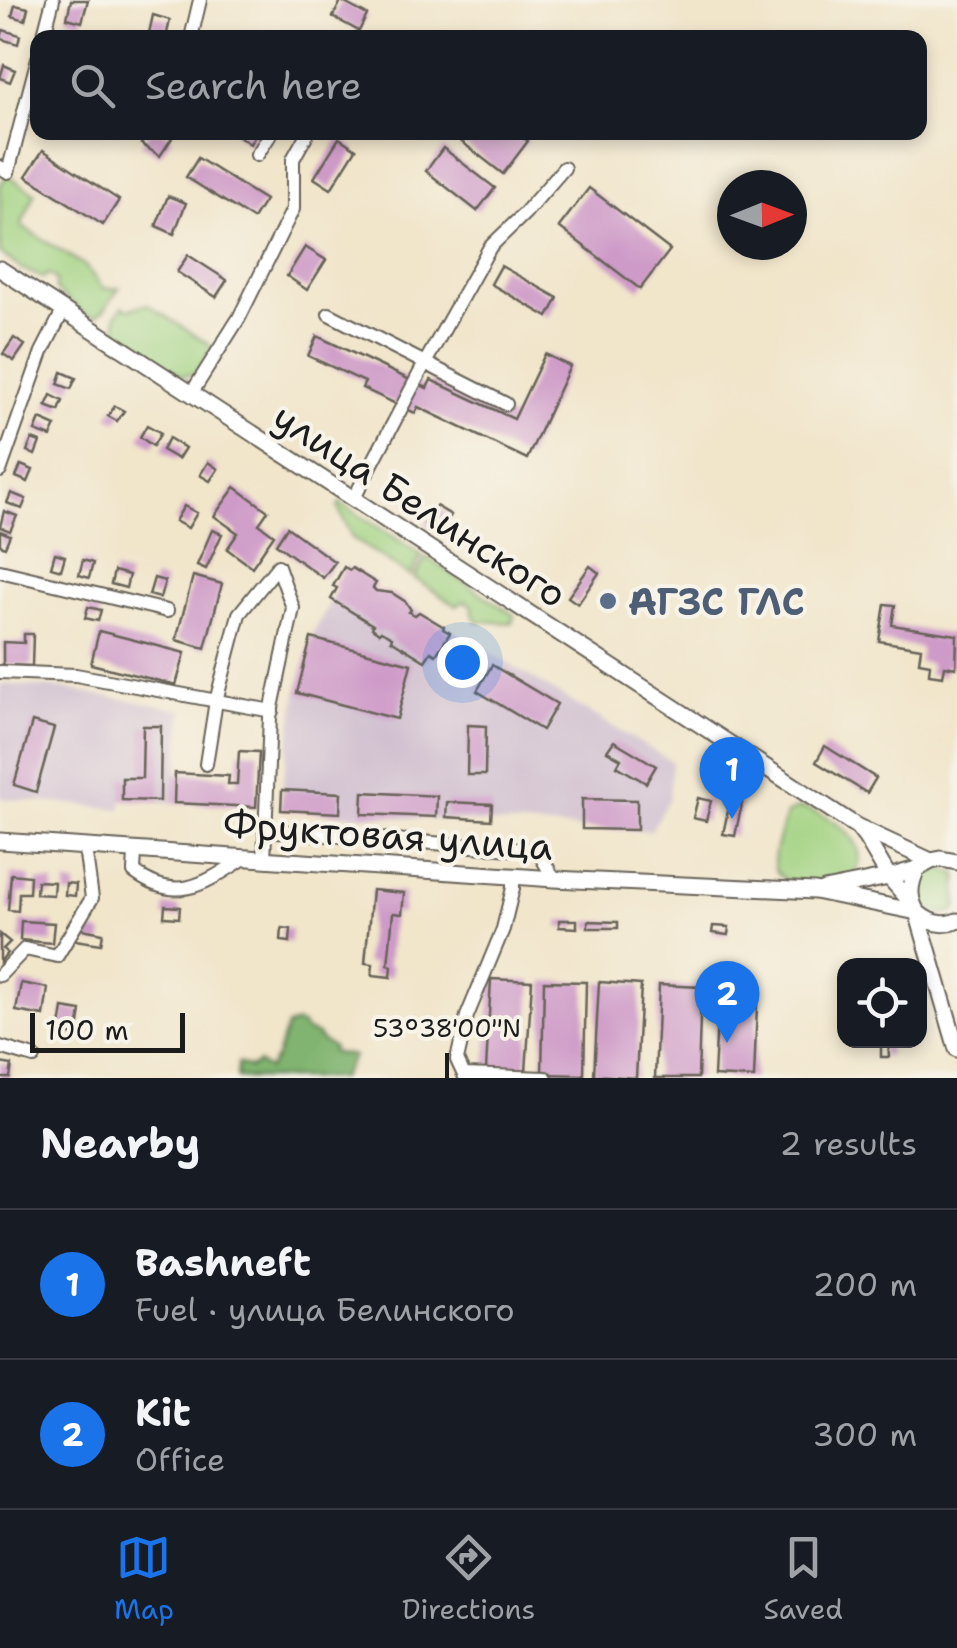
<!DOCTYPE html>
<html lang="en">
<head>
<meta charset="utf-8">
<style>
	body { margin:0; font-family:"Shantell Sans",sans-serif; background:#242831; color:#f1f3f6 }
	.controls { position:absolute; right:30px; bottom:30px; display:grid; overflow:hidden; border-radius:20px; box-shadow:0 5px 15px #0003 }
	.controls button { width:90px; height:90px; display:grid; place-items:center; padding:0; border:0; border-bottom:2px solid #363941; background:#171b24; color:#f1f3f6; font:50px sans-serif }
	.compass { position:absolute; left:717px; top:170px; width:90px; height:90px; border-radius:50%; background:#171b24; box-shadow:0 5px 15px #0003; rotate:89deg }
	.scale { position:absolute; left:30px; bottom:25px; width:155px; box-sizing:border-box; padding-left:10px; border:5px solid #1c1c1c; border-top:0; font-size:28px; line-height:35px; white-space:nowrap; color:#1c1c1c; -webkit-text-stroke:8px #f7f3e8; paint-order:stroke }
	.you { position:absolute; left:462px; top:662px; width:35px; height:35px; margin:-25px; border:8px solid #fff; border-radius:50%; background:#1a73e8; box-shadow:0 0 0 15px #1a73e833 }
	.badge { display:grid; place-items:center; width:65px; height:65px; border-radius:50%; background:#1a73e8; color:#fff; font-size:32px; font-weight:700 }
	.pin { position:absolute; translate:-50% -82px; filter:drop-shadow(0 2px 5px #0008) }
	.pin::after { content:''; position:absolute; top:52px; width:35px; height:30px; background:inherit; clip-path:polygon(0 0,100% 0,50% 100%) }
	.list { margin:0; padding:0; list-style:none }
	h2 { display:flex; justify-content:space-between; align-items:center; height:130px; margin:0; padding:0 40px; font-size:42px }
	h2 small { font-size:32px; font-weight:400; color:#9ea1a6 }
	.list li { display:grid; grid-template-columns:65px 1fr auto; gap:30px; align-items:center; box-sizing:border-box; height:150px; padding:0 40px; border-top:2px solid #363941 }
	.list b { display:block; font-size:38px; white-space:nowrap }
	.list p { margin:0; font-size:32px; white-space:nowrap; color:#9ea1a6 }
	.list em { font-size:32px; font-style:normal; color:#9ea1a6 }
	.icon { flex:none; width:55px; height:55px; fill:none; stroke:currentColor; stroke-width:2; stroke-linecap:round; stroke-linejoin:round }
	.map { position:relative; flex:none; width:957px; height:1078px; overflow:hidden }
	.search { position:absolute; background:#171b24; box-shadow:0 5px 15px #0003; left:30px; right:30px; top:30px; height:110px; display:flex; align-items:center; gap:25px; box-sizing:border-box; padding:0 35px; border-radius:20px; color:#9ea1a6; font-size:38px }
	.sheet { height:430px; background:#171b24 }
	nav { display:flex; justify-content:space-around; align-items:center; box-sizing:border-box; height:140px; border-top:2px solid #363941; background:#171b24; font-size:28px; color:#9ea1a6 }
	nav a { display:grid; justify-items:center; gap:5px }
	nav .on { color:#1a73e8 }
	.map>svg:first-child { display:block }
	.industrial { fill:#cfbdcf }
	.green { fill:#a1d281; stroke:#5e774e; stroke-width:2.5 }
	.forest { fill:#80b46f; stroke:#4e6846; stroke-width:2.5 }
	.building { fill:#ce9ac8 }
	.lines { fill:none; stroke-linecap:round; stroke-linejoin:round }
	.minor-casing { stroke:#676259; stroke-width:16 }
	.major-casing { stroke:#676259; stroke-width:19 }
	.minor { stroke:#fff; stroke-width:12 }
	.major { stroke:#fff; stroke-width:15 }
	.ticks { fill:none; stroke:#1c1c1c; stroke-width:4 }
	.service-dot { fill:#5c6f8a; stroke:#f7f3e8; stroke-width:4 }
	.labels { text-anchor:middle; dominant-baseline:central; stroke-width:8; stroke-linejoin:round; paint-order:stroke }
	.street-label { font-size:38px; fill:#1c1c1c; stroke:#f7f3e8 }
	.service-label { font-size:38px; font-weight:bold; fill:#4e5e75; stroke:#f7f3e8; text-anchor:start }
	.ticks-label { font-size:25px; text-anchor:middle; fill:#1c1c1c; stroke:#f7f3e8; stroke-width:8; stroke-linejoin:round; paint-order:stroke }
</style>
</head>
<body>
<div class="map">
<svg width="957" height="1078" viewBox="0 0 957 1078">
	<rect width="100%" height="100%" fill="#f7f3e8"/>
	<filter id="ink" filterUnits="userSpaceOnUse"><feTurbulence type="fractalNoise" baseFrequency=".01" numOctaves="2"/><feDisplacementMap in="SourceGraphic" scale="20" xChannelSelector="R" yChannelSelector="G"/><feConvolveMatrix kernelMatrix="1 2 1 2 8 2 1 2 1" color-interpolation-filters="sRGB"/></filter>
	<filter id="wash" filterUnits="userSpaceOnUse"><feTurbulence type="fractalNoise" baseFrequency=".0048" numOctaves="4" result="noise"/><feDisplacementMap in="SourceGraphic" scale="40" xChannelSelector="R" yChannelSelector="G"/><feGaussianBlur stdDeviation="2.25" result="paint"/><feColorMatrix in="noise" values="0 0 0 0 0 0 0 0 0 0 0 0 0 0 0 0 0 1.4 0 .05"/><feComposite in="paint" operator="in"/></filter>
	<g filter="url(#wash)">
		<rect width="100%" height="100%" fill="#f1e5ca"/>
		<g class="industrial">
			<path d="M337,588l78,20 257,154 -3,36 -18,33 -69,-2 -301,-19 1,-20 15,-97 14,-55z"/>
			<path d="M0,684l65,5 118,21 -9,93 -52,-3v9l-122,-11z"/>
		</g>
		<g class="green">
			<path d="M7,175l28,18 -14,33 63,39 20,24 15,-1 -14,21 -9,8 -11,-3 -29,-24v-11l-8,-5 -5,4 -21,-9 -22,-16v-67z"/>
			<path d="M147,304l66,43 -18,27 -13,2 -65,-46 -1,-15 7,-9 6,3z"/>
			<path d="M340,503l82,52 -12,21 -58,-38 -14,-31z"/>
			<path d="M426,557l88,58 -2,8 -34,-2 -5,-6v-9l-9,-5 -7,5 -43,-28z"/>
			<path d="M798,808c30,3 84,39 52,70 -19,4 -77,15 -76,-17 0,-15 9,-33 12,-47z"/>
			<path d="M942,869l15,5v35c-35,20 -54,-30 -15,-40z"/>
		</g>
		<path class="forest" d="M297,1023l6,3 1,4 15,6 1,4 13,7 -2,5 22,4 -12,22h-104l1,-15 12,5 8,-5 10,6 8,-12 11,-31z"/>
		<g id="blocks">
			<g class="building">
				<path d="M71,0h17l-6,22 -15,-4z"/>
				<path d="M341,1l26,14 -8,16 -26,-14z"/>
				<path d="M15,5l13,3 -3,12 -13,-4z"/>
				<path d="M153,15l17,5 -4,18h-18z"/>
				<path d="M3,30l17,5 -2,9 -17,-5z"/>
				<path d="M4,65l11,5 -5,12 -10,-4z"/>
				<path d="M149,132h14l9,6 -12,18 -19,-12z"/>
				<path d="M233,132h24l-7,12z"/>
				<path d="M449,132h67l12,9 -25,33z"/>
				<path d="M339,138l17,11 -25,40 -17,-11z"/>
				<path d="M443,148l52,40 -18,23 -51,-40z"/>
				<path d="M43,150l76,50 -16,25 -77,-49z"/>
				<path d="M198,158l67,42 -12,19 -67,-42z"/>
				<path d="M589,188l81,62 -30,39 -81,-62z"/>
				<path d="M168,196l18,7 -12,31 -18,-8z"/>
				<path d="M305,247l21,13 -19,30 -20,-14z"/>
				<path d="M188,255l39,25 -11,17 -39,-25z"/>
				<path d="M501,266l57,32 -10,19 -57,-33z"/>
				<path d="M317,336l110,52 4,-8 83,39 31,-65 25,12 -43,93 -109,-52 -3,6 -53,-25 3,-6 -57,-26z"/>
				<path d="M14,338l11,7 -11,16 -11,-7z"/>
				<path d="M62,372l14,6 -5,11 -13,-5z"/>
				<path d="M51,395l12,6 -4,10 -13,-5z"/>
				<path d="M115,406l9,5 -7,10 -9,-5z"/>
				<path d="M40,419l16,7 -5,11 -16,-6z"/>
				<path d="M147,425l14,8 -8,13 -13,-9z"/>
				<path d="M169,438l16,10 -7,11 -16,-9z"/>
				<path d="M32,439l8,3 -5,13 -8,-4z"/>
				<path d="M208,462l10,7 -8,12 -10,-6z"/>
				<path d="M21,465l12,5 -5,12 -12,-5z"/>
				<path d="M235,487l33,24 -9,13 15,11 -22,32 -25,-18 11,-16 -24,-17z"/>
				<path d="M11,493l15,6 -4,10 -15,-6z"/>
				<path d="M184,506l13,7 -9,15 -13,-7z"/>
				<path d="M436,506l15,9 -12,19 -14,-10z"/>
				<path d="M4,511l13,5 -7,15 -10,-4z"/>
				<path d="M287,527l48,35 -12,16 -47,-34z"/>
				<path d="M212,530l10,4 -16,35 -9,-4z"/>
				<path d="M0,531l10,4 -5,12 -5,-2z"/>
				<path d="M55,553l10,3 -4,14 -10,-3z"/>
				<path d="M83,560l10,3 -4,15 -10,-3z"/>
				<path d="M590,566l9,7 -21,31 -10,-7z"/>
				<path d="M344,567l6,3 2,-2 24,15 -3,5 3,3 16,2 14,9 5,8 -2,2 6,3 4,-3 25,15 -1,2 7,4 -14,22 -5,-3 -6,9 -34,-21 1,-3 -11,-6 -2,2 -7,-5 1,-3 -42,-26 6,-11 -4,-2z"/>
				<path d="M114,571l15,4 -3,13 -15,-4z"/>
				<path d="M193,576l29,8 -17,64 -29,-8z"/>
				<path d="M154,578l11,3 -5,17 -11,-3z"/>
				<path d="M606,593l11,8 -6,9 -11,-8z"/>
				<path d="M885,604l10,1 -3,20 65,10 -1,33 -11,-2 -2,10 -14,-2 1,-10 -11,-2 2,-14 -42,-7z"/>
				<path d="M88,607l13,3 -3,11 -13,-3z"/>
				<path d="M99,631l86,22 -9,32 -85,-21z"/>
				<path d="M24,634h9l-1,32 -29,-1v-23l21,1z"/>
				<path d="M311,638l100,26 -14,55 -100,-26z"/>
				<path d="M492,665l65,39 -15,26 -65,-39z"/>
				<path d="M32,722l22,6 -18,64 -22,-7z"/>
				<path d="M468,725l18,1 -1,49h-18z"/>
				<path d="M143,726h18l-1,75 -38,-1v-22h20z"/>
				<path d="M614,741l42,25 -10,17 -29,-17 4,-7 -14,-8z"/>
				<path d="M825,746l51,32 -9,15 -51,-31z"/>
				<path d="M239,751l20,1 -3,55 -82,-4 1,-30 54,3 -1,8h9z"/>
				<path d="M282,790l59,3 -1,20 -59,-3z"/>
				<path d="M363,792l74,4 -1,21 -74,-3z"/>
				<path d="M698,798l13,3 -5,20 -13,-3z"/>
				<path d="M582,799l55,1v30l-55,-1z"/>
				<path d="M730,801l12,2 -7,33 -12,-2z"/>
				<path d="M447,802l45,2 -1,16 -45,-3z"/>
				<path d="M11,874l19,2 -1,17h-10l-1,18 -10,-1z"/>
				<path d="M37,881l17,1 -1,13 -17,-1z"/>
				<path d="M66,883l10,1 -1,12 -10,-1z"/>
				<path d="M372,890l32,3 -2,21 -9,-1 -5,52 4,1 -1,11 -19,-2 1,-11 -8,-1z"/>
				<path d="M165,906l15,1 -1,11 -15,-1z"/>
				<path d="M559,920h18v8l-18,-1z"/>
				<path d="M21,921l33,2 -2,20 -32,-3z"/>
				<path d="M588,921l30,1v6h-30z"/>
				<path d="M713,926l16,1 -1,8 -16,-2z"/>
				<path d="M77,928l26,5 -2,11 -26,-4z"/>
				<path d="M282,928l9,1 -1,13 -9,-1z"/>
				<path d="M0,934l10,8 -7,7 4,4 -7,9z"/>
				<path d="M491,979l41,2 -6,91 -40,-2z"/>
				<path d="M719,979l39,2 -4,97 -40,-2z"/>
				<path d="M544,981l42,1 -2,93 -42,-1z"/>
				<path d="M599,982l42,3 -5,93 -42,-3z"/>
				<path d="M21,983l27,5 -4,28 -28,-5z"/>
				<path d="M659,985l42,2 -3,91h-43z"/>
				<path d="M63,1008l18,3 -4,25 -18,-3z"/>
				<path d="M881,1040h7l1,17h-8z"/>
				<path d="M0,1063l12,2 -2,13h-10z"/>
			</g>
		</g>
	</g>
	<g filter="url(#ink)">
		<use href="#blocks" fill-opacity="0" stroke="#676259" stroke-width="2.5"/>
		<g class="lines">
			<defs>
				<g id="minor">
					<path d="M43,38l10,-38"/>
					<path d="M191,38l9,-38"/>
					<path d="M257,155l15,-23"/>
					<path d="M0,167l8,5 30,-114"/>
					<path d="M329,314l96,49 65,-116 35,-34 39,-45"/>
					<path d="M191,394l48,-76 54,-109v-50l15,-27"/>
					<path d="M0,471l42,-119 21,-41"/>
					<path d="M353,500l72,-137 81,41"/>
					<path d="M0,571l167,40"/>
					<path d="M0,672l76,3 196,36"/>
					<path d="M206,764l10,-63 23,-87 39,-48 15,42 -23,109 -6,143"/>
					<path d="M264,830l274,21 16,28"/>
					<path d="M135,852l-1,20c43,32 70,12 109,-13"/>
					<path d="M513,876v12l-10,41 -36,87 -10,44 7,15 82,3"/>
					<path d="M0,975l25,-26 32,7 35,-58 -7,-50"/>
					<path d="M0,1047l34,10"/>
				</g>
				<g id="major">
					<path d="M0,269l856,557 75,35"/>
					<path d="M859,829l7,9 23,39 22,25"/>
					<path d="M0,841l554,38 261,12 102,21c12,11 25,15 40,9"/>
					<path d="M917,869c-7,15 -9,28 0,43l40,137"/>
					<path d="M824,890l65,-13 28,-8 14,-8 10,-2 16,3"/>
				</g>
			</defs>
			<use href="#minor" class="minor-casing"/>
			<use href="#major" class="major-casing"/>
			<use href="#minor" class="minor"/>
			<use href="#major" class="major"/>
		</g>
	</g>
	<path class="ticks" d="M447,1053v25"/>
	<circle class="service-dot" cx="608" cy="601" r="10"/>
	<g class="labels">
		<g class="street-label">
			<text transform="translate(420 505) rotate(33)">улица Белинского</text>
			<text transform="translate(388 835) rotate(4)">Фруктовая улица</text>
		</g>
		<g class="service-label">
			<text x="628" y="601">АГЗС ГЛС</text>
		</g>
	</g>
	<g class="ticks-label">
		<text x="447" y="1037">53°38'00"N</text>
	</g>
</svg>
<div class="controls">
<button><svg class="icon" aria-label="locate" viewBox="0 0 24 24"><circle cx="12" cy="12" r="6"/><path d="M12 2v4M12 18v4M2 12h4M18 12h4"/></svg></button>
</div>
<svg class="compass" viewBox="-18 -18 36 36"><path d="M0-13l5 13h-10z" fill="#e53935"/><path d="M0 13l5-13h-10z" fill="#9ea1a6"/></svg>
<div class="scale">100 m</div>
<div class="you"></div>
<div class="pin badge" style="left:732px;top:819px">1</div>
<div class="pin badge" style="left:727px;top:1043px">2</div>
<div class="search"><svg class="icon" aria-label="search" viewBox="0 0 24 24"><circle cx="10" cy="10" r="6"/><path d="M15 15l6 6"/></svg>Search here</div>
</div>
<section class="sheet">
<h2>Nearby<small>2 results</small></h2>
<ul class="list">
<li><span class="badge">1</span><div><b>Bashneft</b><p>Fuel · улица Белинского</p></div><em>200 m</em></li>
<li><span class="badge">2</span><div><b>Kit</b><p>Office</p></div><em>300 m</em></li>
</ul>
</section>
<nav>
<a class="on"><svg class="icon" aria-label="map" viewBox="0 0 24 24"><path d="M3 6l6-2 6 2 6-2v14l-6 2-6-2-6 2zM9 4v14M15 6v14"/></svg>Map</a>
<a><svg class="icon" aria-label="directions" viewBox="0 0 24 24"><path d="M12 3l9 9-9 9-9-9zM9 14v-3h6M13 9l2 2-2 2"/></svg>Directions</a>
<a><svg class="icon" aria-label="saved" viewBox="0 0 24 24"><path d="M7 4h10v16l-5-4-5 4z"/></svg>Saved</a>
</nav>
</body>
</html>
